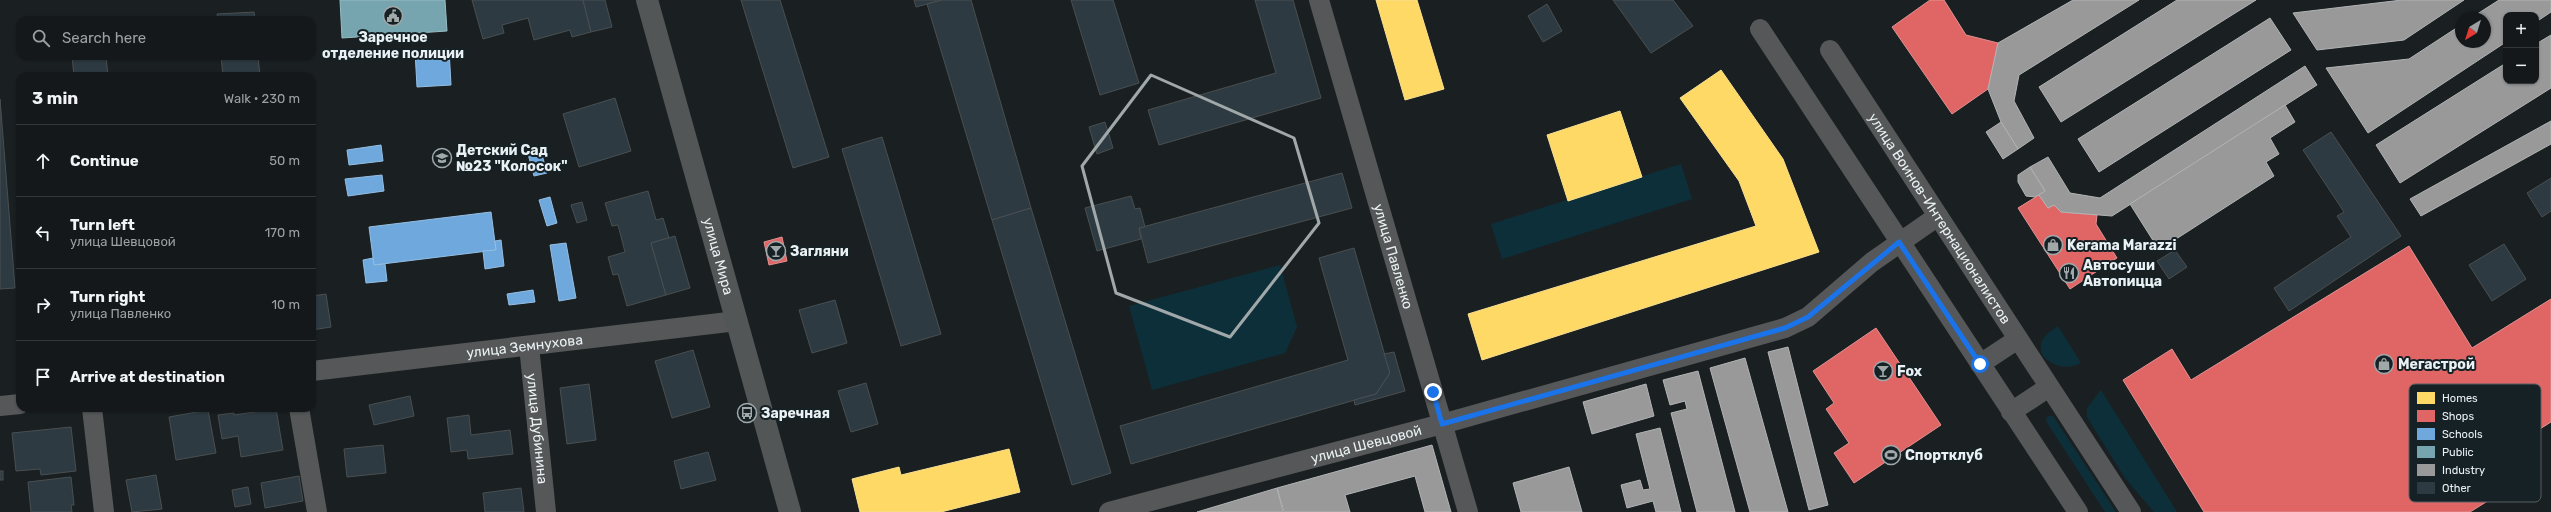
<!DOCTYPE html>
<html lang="en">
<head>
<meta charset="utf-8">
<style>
	body { margin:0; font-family:Rubik,sans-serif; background:#212527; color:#f1f3f6 }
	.controls { position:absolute; right:12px; top:12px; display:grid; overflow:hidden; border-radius:8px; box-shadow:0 1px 3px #0004 }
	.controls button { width:36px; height:36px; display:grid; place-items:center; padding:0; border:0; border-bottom:1px solid #333739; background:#14181a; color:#f1f3f6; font:20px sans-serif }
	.compass { position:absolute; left:2455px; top:12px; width:36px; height:36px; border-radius:50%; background:#14181a; box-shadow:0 1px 3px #0004; rotate:218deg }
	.stop { position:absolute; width:12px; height:12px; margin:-9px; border:3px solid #1a73e8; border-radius:50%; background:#fff }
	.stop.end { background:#1a73e8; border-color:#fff; box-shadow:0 1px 4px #0008 }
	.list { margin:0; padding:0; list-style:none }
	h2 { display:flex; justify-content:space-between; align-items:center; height:52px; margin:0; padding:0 16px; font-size:17px }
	h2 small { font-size:13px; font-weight:400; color:#9da0a2 }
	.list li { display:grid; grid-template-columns:26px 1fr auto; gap:12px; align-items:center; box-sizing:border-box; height:72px; padding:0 16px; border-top:1px solid #333739 }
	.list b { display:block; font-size:15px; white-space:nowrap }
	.list p { margin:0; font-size:13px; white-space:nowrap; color:#9da0a2 }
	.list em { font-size:13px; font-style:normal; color:#9da0a2 }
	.icon { flex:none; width:22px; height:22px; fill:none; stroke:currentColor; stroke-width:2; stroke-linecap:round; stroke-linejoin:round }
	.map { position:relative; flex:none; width:2551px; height:512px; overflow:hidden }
	.search { position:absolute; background:#14181a; box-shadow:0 1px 3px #0004; left:16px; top:16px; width:300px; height:44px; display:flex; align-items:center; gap:10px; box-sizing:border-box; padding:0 14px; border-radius:12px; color:#9da0a2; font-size:15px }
	.panel { position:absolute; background:#14181a; box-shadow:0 1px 3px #0004; left:16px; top:72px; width:300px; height:340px; border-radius:12px }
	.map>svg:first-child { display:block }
	.green { fill:#0d2f3a }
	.homes { fill:#ffd966; stroke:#f9e091 }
	.shops { fill:#e06666; stroke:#e39091 }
	.schools { fill:#6fa8dc; stroke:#94bee3 }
	.public { fill:#76a5af; stroke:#99bcc4 }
	.industry { fill:#999; stroke:#b1b3b4 }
	.building { fill:#2d3a41; stroke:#4a4f51 }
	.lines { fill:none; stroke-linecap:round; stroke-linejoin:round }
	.minor { stroke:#555758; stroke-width:20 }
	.major { stroke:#525657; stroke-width:22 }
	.route { stroke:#1a73e8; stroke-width:5 }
	.marked { fill:none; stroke:#a1a8aa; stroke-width:3; stroke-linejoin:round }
	.labels { text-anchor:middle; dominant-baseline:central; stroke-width:4; stroke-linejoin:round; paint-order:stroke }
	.poi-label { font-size:14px; font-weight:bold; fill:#eaf1f4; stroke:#162125; text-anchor:start }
	.street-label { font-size:14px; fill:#eaf1f4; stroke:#162125 }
	.key { fill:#162125; stroke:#565f63; stroke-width:1 }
	.key-label { font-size:11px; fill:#eaf1f4 }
</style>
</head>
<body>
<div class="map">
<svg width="2551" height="512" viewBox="0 0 2551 512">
	<rect width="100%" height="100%" fill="#1a2022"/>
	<g class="green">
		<path d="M1681,164l11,35 -190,60 -11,-35z"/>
		<path d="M1280,265l17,62 -12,26 -133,37 -23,-84z"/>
		<path d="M2058,326l23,37c-14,7 -27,4 -38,-7 -7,-15 3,-22 15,-30z"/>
		<path d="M2101,390l76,122h-23l-29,-34 -38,-61v-9z"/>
		<path d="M2048,416h5l63,96h-11l-59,-91z"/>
	</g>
	<g class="homes">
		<path d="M1376,0h41l27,89 -39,11z"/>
		<path d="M1721,70l62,89 36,93 -337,108 -14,-46 288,-88 -17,-45 -59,-83z"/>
		<path d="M1620,111l22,66 -74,24 -21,-66z"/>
		<path d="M1009,449l11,43 -79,20h-81l-8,-33 47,-12 2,8z"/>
	</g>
	<g class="shops">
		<path d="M1930,0h14l22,35 32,8 -10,46 -36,25 -60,-87z"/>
		<path d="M2039,195l9,13 6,-3 7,7 36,3 -1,9 21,34 -47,31 -52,-81z"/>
		<path d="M782,237l5,24 -18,4 -5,-23z"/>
		<path d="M2409,246l63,102 79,-49v123l-24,15 9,14 -30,18 9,15 -45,28h-266l-81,-132 49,-31 19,31z"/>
		<path d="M1876,328l65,97 -87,58 -20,-30 15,-10 -23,-34 8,-6 -21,-32z"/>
	</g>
	<g class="schools">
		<path d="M449,49l2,36 -34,2 -2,-36z"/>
		<path d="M381,145l2,16 -34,4 -2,-15z"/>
		<path d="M541,151l6,22 -13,3 -6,-22z"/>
		<path d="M382,175l2,16 -36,5 -3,-17z"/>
		<path d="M550,197l7,26 -10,3 -8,-26z"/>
		<path d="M491,212l5,38 -122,15 -5,-38z"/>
		<path d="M501,240l3,26 -19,3 -2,-18 13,-1 -1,-9z"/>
		<path d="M566,243l10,55 -17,3 -9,-56z"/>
		<path d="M373,258l1,7 11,-1 2,17 -21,2 -3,-23z"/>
		<path d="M533,290l2,12 -26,3 -2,-11z"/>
	</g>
	<path class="public" d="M340,0h105l2,31 -105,7z"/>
	<g class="industry">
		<path d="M2073,0h66l-120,75 -5,26 20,37 -16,11 -17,-27 -13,-33 10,-46z"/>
		<path d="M2177,0h79l-195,122 -22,-35z"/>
		<path d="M2402,0h62l-60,40 -87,10 -24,-37z"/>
		<path d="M2499,0h52v12l-15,10v-7h-30v27l-138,91 -42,-65 83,-9 52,-34v17h24v-24h-14z"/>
		<path d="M2270,18l21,32 -192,122 -21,-33z"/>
		<path d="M2551,35v53l-151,95 -24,-38 130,-82v18h30v-37z"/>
		<path d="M2305,66l12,19 -205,131 -51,-4 -7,-7 -6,3 -9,-13 6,-4 -15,-24 18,-10 22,36 30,5z"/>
		<path d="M2285,105l10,17 -25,16 9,16 -13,8 8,14 -115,74 -29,-46z"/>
		<path d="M2551,121v23l-130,72 -11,-17z"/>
		<path d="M2001,122l17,27 -15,10 -17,-27z"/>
		<path d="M2030,167l15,24 -10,6 -9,-1 -8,-14v-7z"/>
		<path d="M1788,347l40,158 -19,5 -41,-158z"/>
		<path d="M1745,358l43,154h-38l-40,-144z"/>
		<path d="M1698,371l37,141h-38l-26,-99 16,-4 -2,-8 -15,4 -7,-25z"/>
		<path d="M1646,384l8,32 -62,18 -9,-32z"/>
		<path d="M1660,428l21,84h-25l-3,-11 -26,7 -6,-23 19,-5 3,10 7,-1 -14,-55z"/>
		<path d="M1432,445l19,67h-26l-10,-36 -70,19 5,17h-66l-7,-24z"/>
		<path d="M1569,467l13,45h-61l-8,-29z"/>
		<path d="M1277,488l6,24h-86z"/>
	</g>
	<g class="building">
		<path d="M472,0h111l8,32 -19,5 -2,-7 -36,10 -6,-22 -26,7 2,8 -21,6z"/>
		<path d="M583,0h22l7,27 -21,5z"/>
		<path d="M741,0h39l49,157 -36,11z"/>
		<path d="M914,0h28l-26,7z"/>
		<path d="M942,0h29l60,208 -39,12 -65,-216z"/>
		<path d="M1071,0h42l26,83 -39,12z"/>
		<path d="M1255,0h38l28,98 -162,47 -11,-35 128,-37z"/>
		<path d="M1613,0h60l20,26 -42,27z"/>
		<path d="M1547,4l15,27 -19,11 -15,-26z"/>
		<path d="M254,12l1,8h-37l-1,-6z"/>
		<path d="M103,17v3h-31z"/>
		<path d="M72,56h34l2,20h-34z"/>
		<path d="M221,56h37l2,20h-37z"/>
		<path d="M615,98l16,53 -52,16 -16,-53z"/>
		<path d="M0,99l15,189 -15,1z"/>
		<path d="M1105,122l8,26 -16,6 -8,-27z"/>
		<path d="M2331,132l70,104 -112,75 -15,-23 77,-51 -14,-21 7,-4 -41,-62z"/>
		<path d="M882,137l59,197 -40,12 -59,-197z"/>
		<path d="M1342,173l10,35 -204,55 -9,-35z"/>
		<path d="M2551,178v33l-9,6 -15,-24z"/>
		<path d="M648,191l8,29 7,-2 6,20 -18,5 15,52 -39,11 -9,-32 -5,1 -5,-18 17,-5 -7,-27 -6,1 -7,-23z"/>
		<path d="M1131,196l4,13 5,-1 5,19 -6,1 2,11 -44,12 -12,-43z"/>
		<path d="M582,202l5,18 -10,3 -6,-18z"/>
		<path d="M1031,208l80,265 -39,12 -80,-265z"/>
		<path d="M675,236l15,52 -24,7 -15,-52z"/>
		<path d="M2504,244l22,35 -34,22 -23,-36z"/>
		<path d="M1354,248l36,125 -14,21 -245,70 -11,-38 228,-66 -29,-102z"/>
		<path d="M2175,250l12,17 -18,12 -12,-18z"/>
		<path d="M326,294l5,33 -19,3v-34z"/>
		<path d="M835,300l12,43 -35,10 -13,-43z"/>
		<path d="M693,350l17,57 -38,11 -17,-57z"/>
		<path d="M1394,352l11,39 -50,14 -1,-5 22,-6 14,-21 -6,-19z"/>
		<path d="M866,383l12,41 -27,8 -13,-41z"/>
		<path d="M589,384l7,56 -29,4 -7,-56z"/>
		<path d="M410,396l4,20 -40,9 -5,-20z"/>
		<path d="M276,409l7,41 -42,7 -3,-21 -16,3 -4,-24 16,-2v2z"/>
		<path d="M208,410l8,43 -40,7 -7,-43z"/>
		<path d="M469,415l2,20 39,-5 3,24 -45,5 -1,-9 -16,2 -4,-34z"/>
		<path d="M71,427l5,44 -35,4 -1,-6 -24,2 -4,-38z"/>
		<path d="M383,445l3,28 -39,4 -3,-28z"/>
		<path d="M708,452l8,28 -35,9 -7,-28z"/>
		<rect x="0" y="471" width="3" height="9"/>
		<path d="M156,475l6,34 -30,3 -6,-32z"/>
		<path d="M299,476l4,25 -38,7 -4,-25z"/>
		<path d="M71,477l3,28h-3l1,7h-41l-3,-30z"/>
		<path d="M248,487l3,17 -16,3 -3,-17z"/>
		<path d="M521,488l3,24h-39l-2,-19z"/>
	</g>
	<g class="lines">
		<g class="minor">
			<path id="s1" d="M1319,0l149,512"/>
			<path d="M1760,29l318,483"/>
			<path id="s2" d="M1830,50l301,462"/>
			<path id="s3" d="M529,346l17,166"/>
			<path d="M1980,364l38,-25"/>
			<path id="s4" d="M312,371l425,-50"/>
			<path d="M0,406l20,-2"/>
			<path d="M92,408l12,104"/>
			<path d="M299,408l18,104"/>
			<path d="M2011,412l38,-25"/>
			<path id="s5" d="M1109,512l333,-88 343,-96 23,-11 64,-55 66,-46"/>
		</g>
		<path class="major" id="s6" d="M647,0l143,512"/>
	</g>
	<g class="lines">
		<path class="route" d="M1433,392l9,32 343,-96 23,-11 91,-75 81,122"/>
	</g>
	<path class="marked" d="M1151,75l143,63 25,85 -89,114 -114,-44 -34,-127z"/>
	<defs>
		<symbol id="civic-ring" viewBox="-11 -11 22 22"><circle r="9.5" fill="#162125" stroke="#a1a8aa" stroke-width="1.5"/><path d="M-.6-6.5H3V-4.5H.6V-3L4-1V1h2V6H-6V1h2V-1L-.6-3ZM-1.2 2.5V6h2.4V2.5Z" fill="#a1a8aa"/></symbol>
		<symbol id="school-ring" viewBox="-11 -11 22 22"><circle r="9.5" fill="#162125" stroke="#a1a8aa" stroke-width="1.5"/><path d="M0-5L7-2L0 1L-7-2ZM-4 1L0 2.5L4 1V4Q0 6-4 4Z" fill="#a1a8aa"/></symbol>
		<symbol id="shop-ring" viewBox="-11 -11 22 22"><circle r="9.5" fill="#162125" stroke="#a1a8aa" stroke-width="1.5"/><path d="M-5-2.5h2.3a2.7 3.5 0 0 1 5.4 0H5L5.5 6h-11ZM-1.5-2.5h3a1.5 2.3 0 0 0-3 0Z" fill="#a1a8aa"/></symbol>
		<symbol id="bar-ring" viewBox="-11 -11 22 22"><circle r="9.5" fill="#162125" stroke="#a1a8aa" stroke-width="1.5"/><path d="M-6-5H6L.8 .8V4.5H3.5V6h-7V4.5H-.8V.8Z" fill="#a1a8aa"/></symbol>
		<symbol id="restaurant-ring" viewBox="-11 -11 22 22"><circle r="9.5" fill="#162125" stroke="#a1a8aa" stroke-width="1.5"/><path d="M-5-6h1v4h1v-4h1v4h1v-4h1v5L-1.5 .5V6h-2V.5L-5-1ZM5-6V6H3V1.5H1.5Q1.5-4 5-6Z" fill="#a1a8aa"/></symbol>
		<symbol id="bus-ring" viewBox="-11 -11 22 22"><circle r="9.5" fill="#162125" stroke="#a1a8aa" stroke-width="1.5"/><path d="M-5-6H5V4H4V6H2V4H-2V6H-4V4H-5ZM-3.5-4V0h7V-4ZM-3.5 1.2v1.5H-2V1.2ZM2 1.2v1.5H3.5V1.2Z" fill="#a1a8aa"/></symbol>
		<symbol id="stadium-ring" viewBox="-11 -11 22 22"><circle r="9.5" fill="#162125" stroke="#a1a8aa" stroke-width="1.5"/><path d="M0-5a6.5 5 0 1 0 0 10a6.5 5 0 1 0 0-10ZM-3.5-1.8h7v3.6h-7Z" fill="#a1a8aa"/></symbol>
	</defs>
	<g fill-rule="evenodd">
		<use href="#civic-ring" x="382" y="5" width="22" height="22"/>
		<use href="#school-ring" x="431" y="147" width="22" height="22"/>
		<use href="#shop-ring" x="2042" y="234" width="22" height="22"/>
		<use href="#bar-ring" x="765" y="240" width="22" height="22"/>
		<use href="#restaurant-ring" x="2058" y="262" width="22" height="22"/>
		<use href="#shop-ring" x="2373" y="353" width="22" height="22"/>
		<use href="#bar-ring" x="1872" y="360" width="22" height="22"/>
		<use href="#bus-ring" x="736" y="402" width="22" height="22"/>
		<use href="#stadium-ring" x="1880" y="444" width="22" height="22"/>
	</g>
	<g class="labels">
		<g class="poi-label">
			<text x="393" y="37" text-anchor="middle">Заречное<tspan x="393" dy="16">отделение полиции</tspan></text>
			<text x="456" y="150">Детский Сад<tspan x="456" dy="16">№23 "Колосок"</tspan></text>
			<text x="2067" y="245">Kerama Marazzi</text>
			<text x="790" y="251">Загляни</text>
			<text x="2083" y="265">Автосуши<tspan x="2083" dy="16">Автопицца</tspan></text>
			<text x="2398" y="364">Мегастрой</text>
			<text x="1897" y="371">Fox</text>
			<text x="761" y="413">Заречная</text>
			<text x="1905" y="455">Спортклуб</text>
		</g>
		<g class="street-label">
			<text stroke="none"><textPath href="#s2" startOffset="201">улица Воинов-Интернационалистов</textPath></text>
			<text stroke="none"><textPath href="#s6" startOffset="266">улица Мира</textPath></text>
			<text stroke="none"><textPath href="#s1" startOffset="267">улица Павленко</textPath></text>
			<text stroke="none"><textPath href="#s4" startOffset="214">улица Земнухова</textPath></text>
			<text stroke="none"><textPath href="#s3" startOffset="83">улица Дубинина</textPath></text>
			<text stroke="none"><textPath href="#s5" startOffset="266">улица Шевцовой</textPath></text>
		</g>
	</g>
	<rect x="2409" y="384" width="132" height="118" rx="6" class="key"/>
	<rect x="2417" y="392" width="18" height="12" fill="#ffd966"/>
	<rect x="2417" y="410" width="18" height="12" fill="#e06666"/>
	<rect x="2417" y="428" width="18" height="12" fill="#6fa8dc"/>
	<rect x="2417" y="446" width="18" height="12" fill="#76a5af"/>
	<rect x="2417" y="464" width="18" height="12" fill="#999"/>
	<rect x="2417" y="482" width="18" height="12" fill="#2d3a41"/>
	<g class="key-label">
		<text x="2442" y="402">Homes</text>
		<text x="2442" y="420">Shops</text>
		<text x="2442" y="438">Schools</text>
		<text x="2442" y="456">Public</text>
		<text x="2442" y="474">Industry</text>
		<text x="2442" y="492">Other</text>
	</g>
</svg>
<div class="controls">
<button>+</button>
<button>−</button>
</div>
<svg class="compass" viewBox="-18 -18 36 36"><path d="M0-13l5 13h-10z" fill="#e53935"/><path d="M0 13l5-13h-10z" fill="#9da0a2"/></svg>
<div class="stop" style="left:1980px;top:364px"></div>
<div class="stop end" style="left:1433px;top:392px"></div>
<div class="search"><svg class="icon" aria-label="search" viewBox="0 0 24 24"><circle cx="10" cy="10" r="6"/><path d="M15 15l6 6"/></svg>Search here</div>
<section class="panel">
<h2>3 min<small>Walk · 230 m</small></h2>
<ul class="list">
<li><svg class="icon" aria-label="ahead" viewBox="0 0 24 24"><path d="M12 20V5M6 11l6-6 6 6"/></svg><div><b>Continue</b></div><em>50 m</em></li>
<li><svg class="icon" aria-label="left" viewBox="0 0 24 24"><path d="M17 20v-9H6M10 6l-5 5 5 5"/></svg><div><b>Turn left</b><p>улица Шевцовой</p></div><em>170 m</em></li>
<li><svg class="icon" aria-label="right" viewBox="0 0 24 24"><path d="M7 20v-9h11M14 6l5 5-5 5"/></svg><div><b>Turn right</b><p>улица Павленко</p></div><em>10 m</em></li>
<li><svg class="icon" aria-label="arrive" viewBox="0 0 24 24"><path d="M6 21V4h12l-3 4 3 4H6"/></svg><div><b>Arrive at destination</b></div></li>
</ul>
</section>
</div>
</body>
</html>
